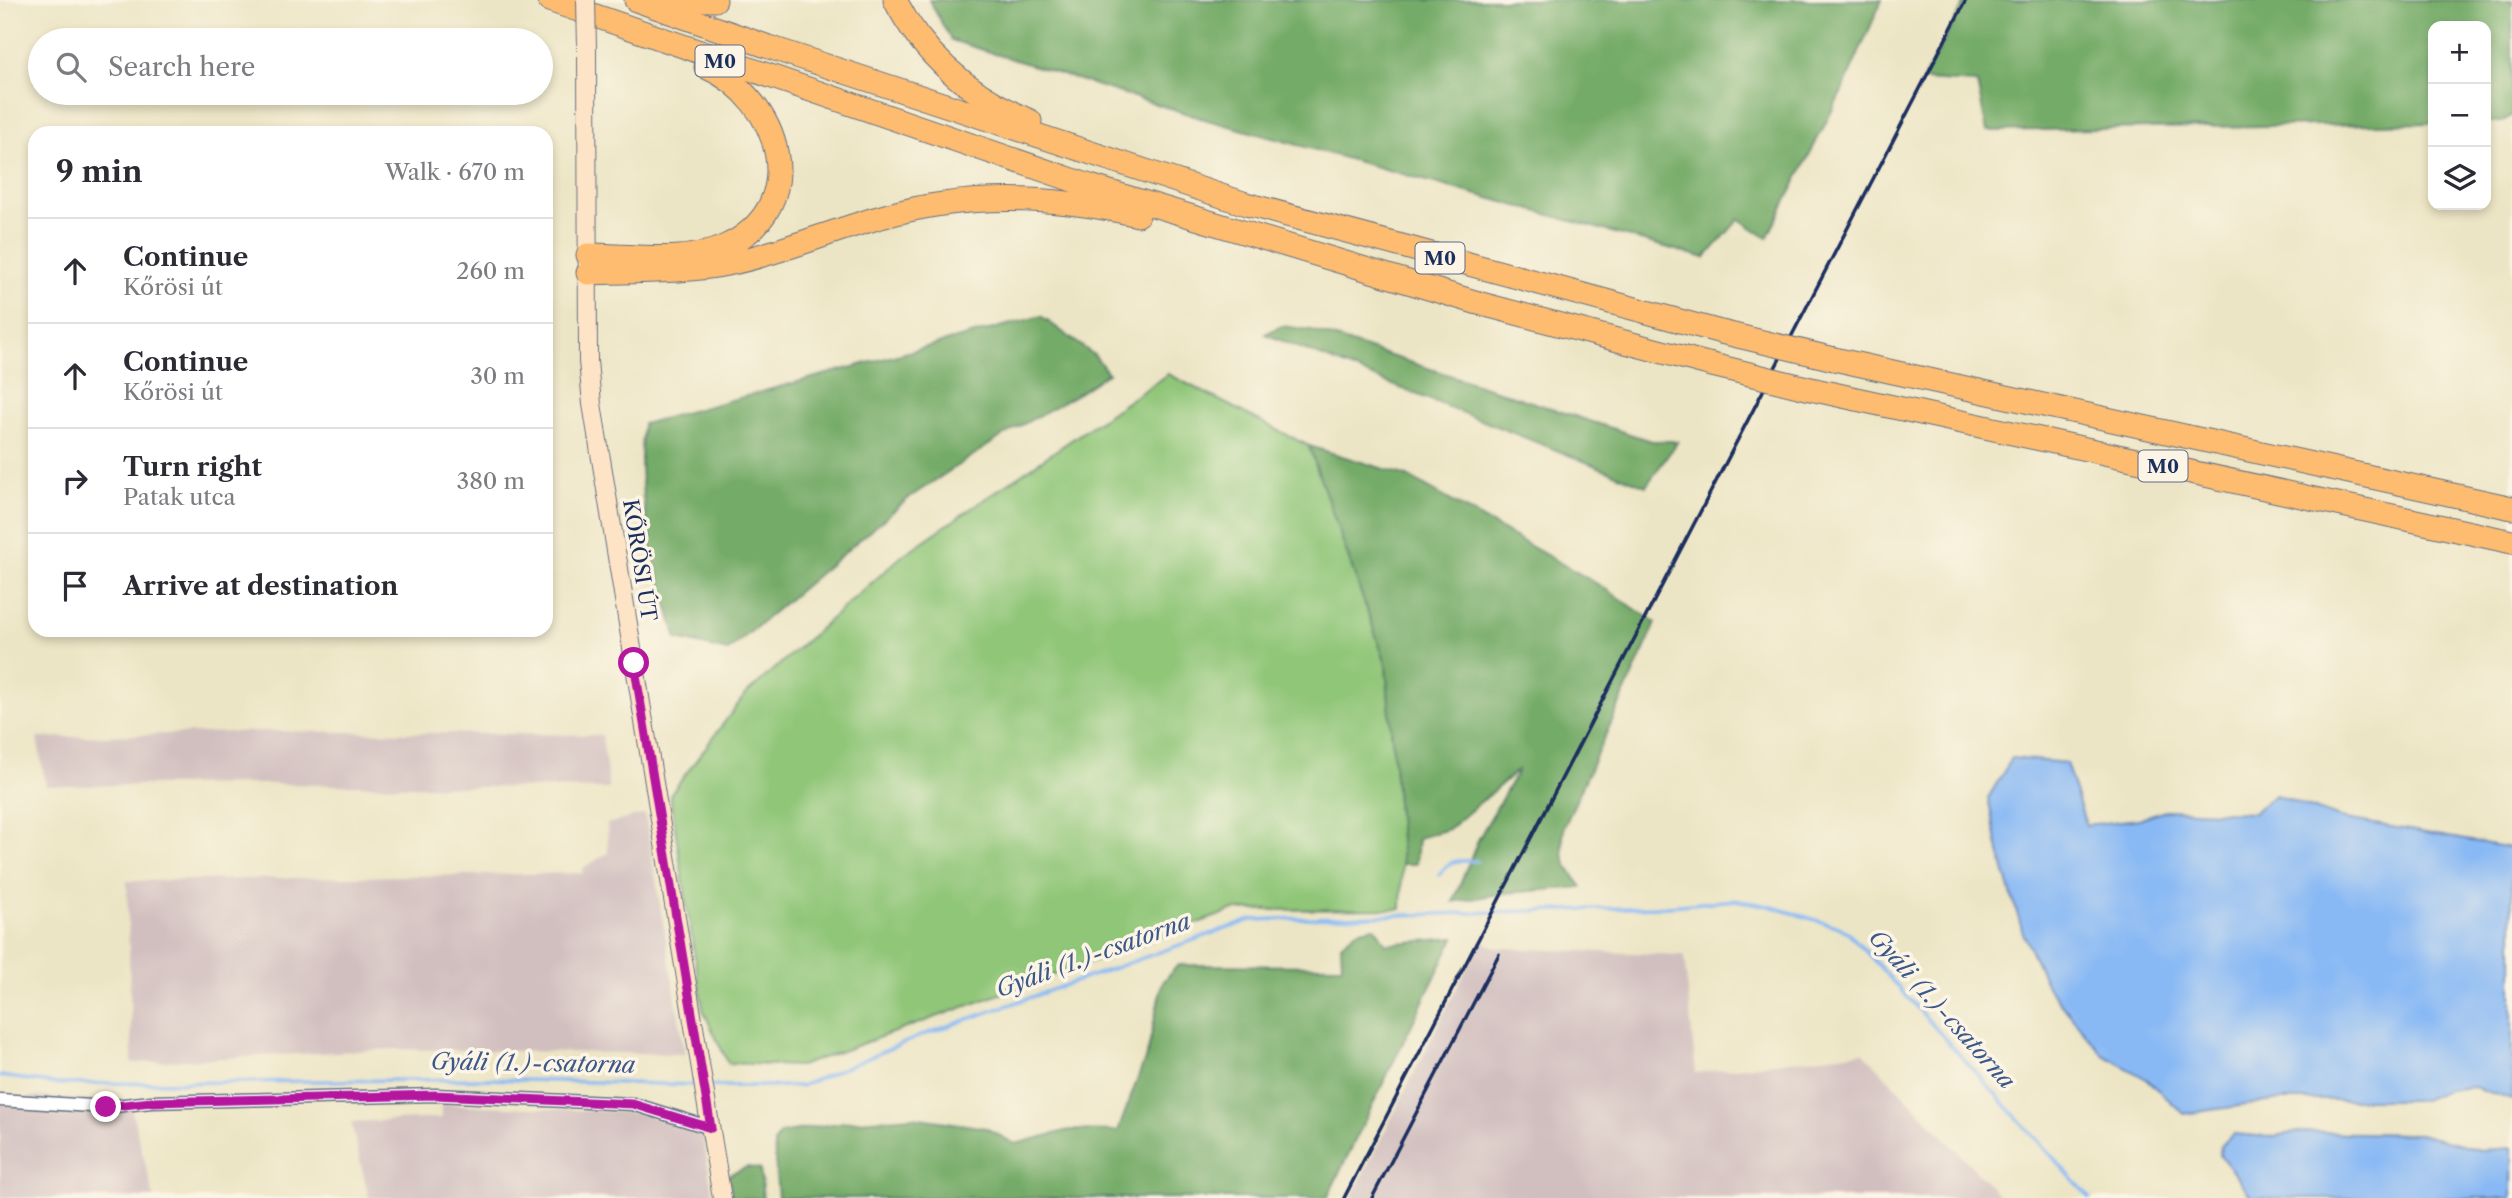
<!DOCTYPE html>
<html lang="en">
<head>
<meta charset="utf-8">
<style>
	body { margin:0; font-family:"Libre Caslon Text",serif; background:#f2f2f3; color:#2b2b33 }
	.controls { position:absolute; right:21px; top:21px; display:grid; overflow:hidden; border-radius:14px; box-shadow:0 4px 10px #0003 }
	.controls button { width:63px; height:63px; display:grid; place-items:center; padding:0; border:0; border-bottom:2px solid #e1e1e2; background:#fff; color:#2b2b33; font:35px sans-serif }
	.stop { position:absolute; width:21px; height:21px; margin:-16px; border:5px solid #b5179e; border-radius:50%; background:#fff }
	.stop.end { background:#b5179e; border-color:#fff; box-shadow:0 2px 7px #0008 }
	.list { margin:0; padding:0; list-style:none }
	h2 { display:flex; justify-content:space-between; align-items:center; height:91px; margin:0; padding:0 28px; font-size:30px }
	h2 small { font-size:23px; font-weight:400; color:#7c7c81 }
	.list li { display:grid; grid-template-columns:46px 1fr auto; gap:21px; align-items:center; box-sizing:border-box; height:105px; padding:0 28px; border-top:2px solid #e1e1e2 }
	.list b { display:block; font-size:26px; white-space:nowrap }
	.list p { margin:0; font-size:23px; white-space:nowrap; color:#7c7c81 }
	.list em { font-size:23px; font-style:normal; color:#7c7c81 }
	.icon { flex:none; width:38px; height:38px; fill:none; stroke:currentColor; stroke-width:2; stroke-linecap:round; stroke-linejoin:round }
	.map { position:relative; flex:none; width:2512px; height:1198px; overflow:hidden }
	.search { position:absolute; background:#fff; box-shadow:0 4px 10px #0003; left:28px; top:28px; width:525px; height:77px; display:flex; align-items:center; gap:18px; box-sizing:border-box; padding:0 24px; border-radius:38px; color:#7c7c81; font-size:26px }
	.panel { position:absolute; background:#fff; box-shadow:0 4px 10px #0003; left:28px; top:126px; width:525px; height:511px; border-radius:21px }
	.map>svg:first-child { display:block }
	.industrial { fill:#d1bfbf }
	.green { fill:#90c678; stroke:#567a6b; stroke-width:2 }
	.forest { fill:#74ab68; stroke:#486d63; stroke-width:2 }
	.water { fill:#89b9f4; stroke:#5274a9; stroke-width:2 }
	.lines { fill:none; stroke-linecap:round; stroke-linejoin:round }
	.stream { stroke:#89b9f4; stroke-width:3.5 }
	.street-casing { stroke:#646f82; stroke-width:15 }
	.secondary-casing { stroke:#646f82; stroke-width:20 }
	.highway-casing { stroke:#646f82; stroke-width:25 }
	.street { stroke:#fff; stroke-width:12 }
	.secondary { stroke:#fee4c6; stroke-width:18 }
	.highway { stroke:#fdbc70; stroke-width:23 }
	.rail { stroke:#1b2f5e; stroke-width:3.5 }
	.secondary-bridge-casing { stroke:#646f82; stroke-width:20; stroke-linecap:butt }
	.highway-bridge-casing { stroke:#646f82; stroke-width:25; stroke-linecap:butt }
	.secondary-bridge { stroke:#fee4c6; stroke-width:18 }
	.highway-bridge { stroke:#fdbc70; stroke-width:23 }
	.route { stroke:#b5179e; stroke-width:9 }
	.labels { text-anchor:middle; dominant-baseline:central; stroke-width:7; stroke-linejoin:round; paint-order:stroke }
	.shield { fill:#fcf5e5; stroke:#5e6a86; stroke-width:2 }
	.shield-label { font-size:19px; font-weight:bold; fill:#1b2f5e }
	.street-label { font-size:21px; fill:#1b2f5e; stroke:#fcf5e5 }
	.water-label { font-size:23px; font-style:italic; fill:#3c588b; stroke:#fcf5e5 }
</style>
</head>
<body>
<div class="map">
<svg width="2512" height="1198" viewBox="0 0 2512 1198">
	<rect width="100%" height="100%" fill="#fcf5e5"/>
	<filter id="ink" filterUnits="userSpaceOnUse"><feTurbulence type="fractalNoise" baseFrequency=".0143" numOctaves="2"/><feDisplacementMap in="SourceGraphic" scale="14" xChannelSelector="R" yChannelSelector="G"/><feConvolveMatrix kernelMatrix="1 2 1 2 8 2 1 2 1" color-interpolation-filters="sRGB"/></filter>
	<filter id="wash" filterUnits="userSpaceOnUse"><feTurbulence type="fractalNoise" baseFrequency=".00686" numOctaves="4" result="noise"/><feDisplacementMap in="SourceGraphic" scale="28" xChannelSelector="R" yChannelSelector="G"/><feGaussianBlur stdDeviation="1.57" result="paint"/><feColorMatrix in="noise" values="0 0 0 0 0 0 0 0 0 0 0 0 0 0 0 0 0 1.4 0 .05"/><feComposite in="paint" operator="in"/></filter>
	<g filter="url(#wash)">
		<rect width="100%" height="100%" fill="#ece5c5"/>
		<g class="industrial">
			<path d="M262,731l340,4 7,54 -341,-5 -222,2 -9,-48z"/>
			<path d="M645,814l40,240 -292,-5 -261,14 -5,-182 456,-8v-5l25,-15 -1,-29z"/>
			<path d="M1481,940l16,8 187,7 12,118 167,-21 139,146h-651z"/>
			<path d="M35,1096l95,8 24,94h-154v-94z"/>
			<path d="M441,1104l199,9 63,23 10,62h-344l-18,-76 90,-4z"/>
		</g>
		<path class="green" d="M1168,374l141,72 77,218 16,200 -1,45 -167,1 -434,156 -72,-3 -25,-53 -33,-215 75,-100 158,-140z"/>
		<g class="forest">
			<path d="M929,0h953l-39,89 -76,149 -28,-19 -34,39 -501,-139 -253,-79z"/>
			<path d="M1966,0h546v115l-10,7h-16v-96h-53v97l-446,8 -10,-48 -54,-3z"/>
			<path d="M1041,316l54,40 13,17 -34,23 -70,39 -94,62 -182,154 -51,-12c-21,-72 -43,-139 -34,-215z"/>
			<path d="M1282,326l29,4 340,111h27l-32,45 -381,-152z"/>
			<path d="M1309,446l98,30 194,110 55,37 -92,204c-4,30 -1,37 18,60l-76,6 -53,9 26,-64 40,-69 -70,60 -31,9 -2,26h-14l-16,-200z"/>
			<path d="M1375,927l11,17 68,-6 -127,260h-549l-4,-55 7,-10 63,-11 69,-5 73,11 29,16 54,-14 49,1 30,-80 14,-68 16,-18 164,1 -1,-22 16,-13z"/>
			<path d="M748,1167l12,2 3,29h-31l-4,-23z"/>
		</g>
		<g class="water">
			<path d="M2012,758l54,5 20,62 53,-6 26,-9 88,3 22,-18 65,23 172,30v252l-38,-13 -28,3 -22,10h-143l-97,14 -36,-34 -45,-25 -55,-67 -25,-55 -23,-77 -12,-58z"/>
			<path d="M2299,1132l120,2 61,16 32,-2v50h-260l-32,-43 1,-11 13,-10 36,3z"/>
		</g>
		<g class="lines">
			<g class="stream">
				<path d="M1439,875c11,-16 19,-15 38,-14"/>
				<path d="M0,1076l58,8 429,-5 210,6"/>
				<path d="M708,1086h93l122,-51 328,-115 406,-13 79,-7 33,6 70,21 10,6 241,265"/>
			</g>
		</g>
	</g>
	<g filter="url(#ink)">
		<g class="lines">
			<defs>
				<path id="street" d="M0,1100l106,7 45,-5 284,-7 198,9 78,24"/>
				<path id="secondary" d="M587,48l1,313 4,43 130,794"/>
				<g id="highway">
					<path d="M549,0l541,186 388,117 230,61"/>
					<path d="M636,0l130,46 480,158 475,128"/>
					<path d="M679,0h36"/>
					<path d="M895,0c29,57 77,96 135,121"/>
					<path d="M588,255c43,0 98,10 138,-9 87,-41 54,-147 -20,-179"/>
					<path d="M588,273c47,-2 97,0 144,-10 52,-11 101,-33 153,-47 82,-23 170,-20 253,-1"/>
					<path d="M1834,359l678,149"/>
					<path d="M1815,390l697,152"/>
				</g>
			</defs>
			<use href="#street" class="street-casing"/>
			<use href="#secondary" class="secondary-casing"/>
			<use href="#highway" class="highway-casing"/>
			<use href="#street" class="street"/>
			<use href="#secondary" class="secondary"/>
			<use href="#highway" class="highway"/>
			<g class="rail">
				<path d="M1344,1198l622,-1198"/>
				<path d="M1372,1198l127,-244"/>
			</g>
			<defs>
				<path id="secondary-bridge" d="M586,0l1,48"/>
				<g id="highway-bridge">
					<path d="M1721,332l113,27"/>
					<path d="M1708,364l107,26"/>
				</g>
			</defs>
			<use href="#secondary-bridge" class="secondary-bridge-casing"/>
			<use href="#highway-bridge" class="highway-bridge-casing"/>
			<use href="#secondary-bridge" class="secondary-bridge"/>
			<use href="#highway-bridge" class="highway-bridge"/>
		</g>
	</g>
	<g class="lines" filter="url(#ink)">
		<path class="route" d="M106,1107l45,-5 284,-7 198,9 78,24 -77,-465"/>
	</g>
	<g class="labels">
		<g class="shield">
			<rect x="695.5" y="45.5" width="49" height="31" rx="5"/>
			<rect x="1415.5" y="242.5" width="49" height="31" rx="5"/>
			<rect x="2138.5" y="450.5" width="49" height="31" rx="5"/>
		</g>
		<g class="shield-label">
			<text x="720" y="61">M0</text>
			<text x="1440" y="258">M0</text>
			<text x="2163" y="466">M0</text>
		</g>
		<g class="street-label">
			<text transform="translate(640 560) rotate(81)">KŐRÖSI ÚT</text>
		</g>
		<g class="water-label">
			<text transform="translate(1093 955) rotate(-20)">Gyáli (1.)-csatorna</text>
			<text transform="translate(1942 1009) rotate(48)">Gyáli (1.)-csatorna</text>
			<text transform="translate(533 1063) rotate(1)">Gyáli (1.)-csatorna</text>
		</g>
	</g>
</svg>
<div class="controls">
<button>+</button>
<button>−</button>
<button><svg class="icon" aria-label="layers" viewBox="0 0 24 24"><path d="M12 4l9 5-9 5-9-5zM3 14l9 5 9-5"/></svg></button>
</div>
<div class="stop" style="left:634px;top:663px"></div>
<div class="stop end" style="left:106px;top:1107px"></div>
<div class="search"><svg class="icon" aria-label="search" viewBox="0 0 24 24"><circle cx="10" cy="10" r="6"/><path d="M15 15l6 6"/></svg>Search here</div>
<section class="panel">
<h2>9 min<small>Walk · 670 m</small></h2>
<ul class="list">
<li><svg class="icon" aria-label="ahead" viewBox="0 0 24 24"><path d="M12 20V5M6 11l6-6 6 6"/></svg><div><b>Continue</b><p>Kőrösi út</p></div><em>260 m</em></li>
<li><svg class="icon" aria-label="ahead" viewBox="0 0 24 24"><path d="M12 20V5M6 11l6-6 6 6"/></svg><div><b>Continue</b><p>Kőrösi út</p></div><em>30 m</em></li>
<li><svg class="icon" aria-label="right" viewBox="0 0 24 24"><path d="M7 20v-9h11M14 6l5 5-5 5"/></svg><div><b>Turn right</b><p>Patak utca</p></div><em>380 m</em></li>
<li><svg class="icon" aria-label="arrive" viewBox="0 0 24 24"><path d="M6 21V4h12l-3 4 3 4H6"/></svg><div><b>Arrive at destination</b></div></li>
</ul>
</section>
</div>
</body>
</html>
